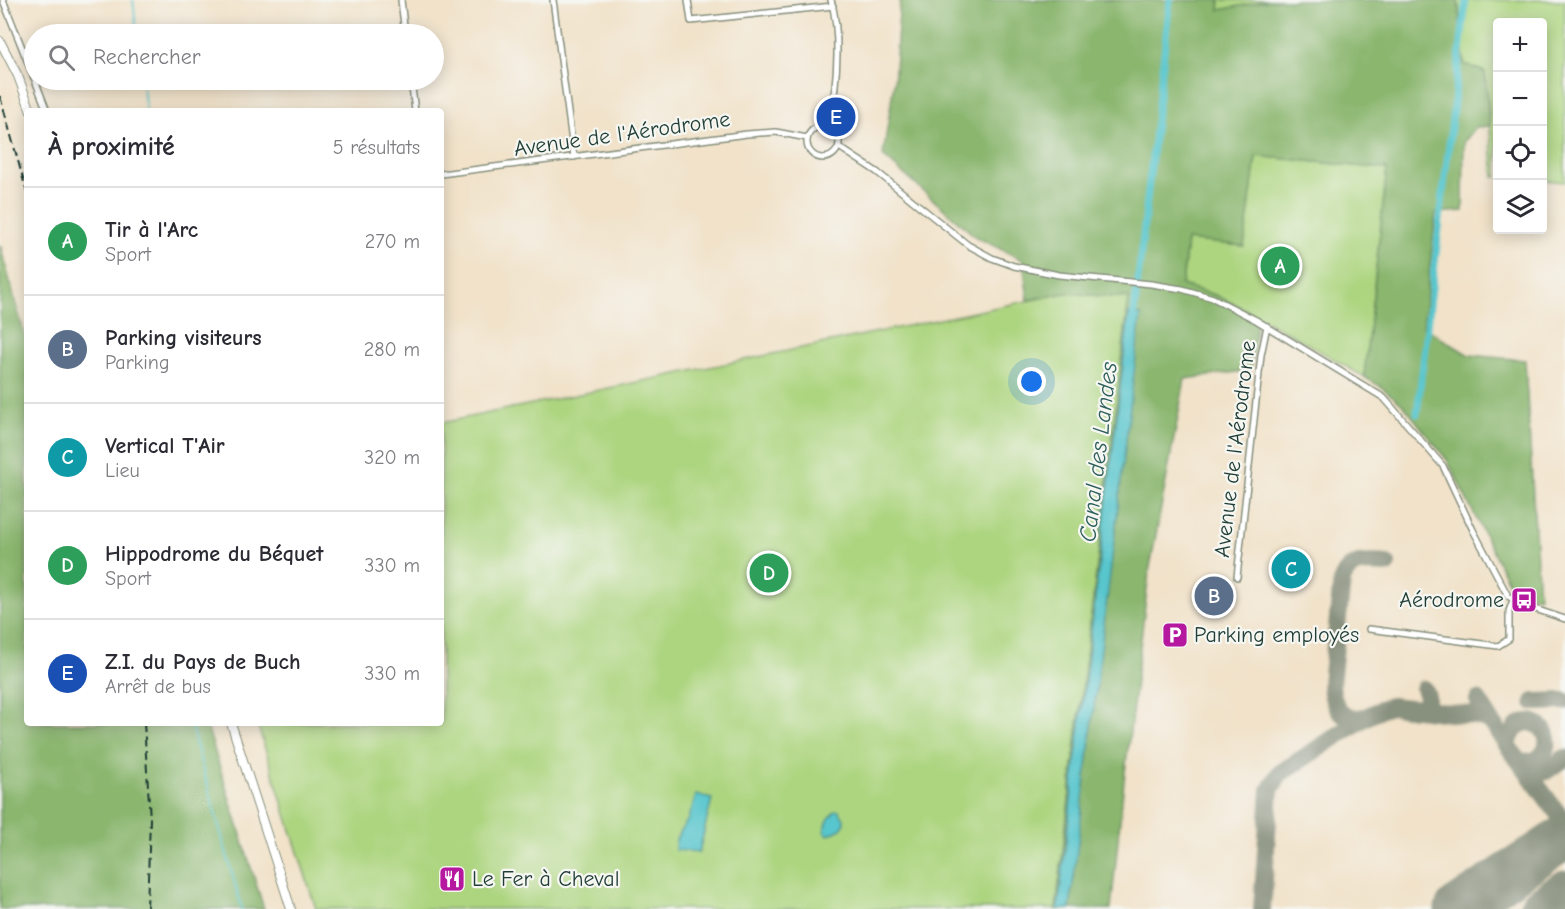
<!DOCTYPE html>
<html lang="fr">
<head>
<meta charset="utf-8">
<style>
	body { margin:0; font-family:"Comic Neue",sans-serif; background:#f2f2f3; color:#2b2b33 }
	.controls { position:absolute; right:18px; top:18px; display:grid; overflow:hidden; border-radius:6px; box-shadow:0 3px 15px #0003 }
	.controls button { width:54px; height:54px; display:grid; place-items:center; padding:0; border:0; border-bottom:2px solid #e1e1e2; background:#fff; color:#2b2b33; font:30px sans-serif }
	.you { position:absolute; left:1032px; top:382px; width:21px; height:21px; margin:-15px; border:4px solid #fff; border-radius:50%; background:#1a73e8; box-shadow:0 0 0 9px #1a73e833 }
	.badge { display:grid; place-items:center; width:39px; height:39px; border-radius:50%; background:#2563eb; color:#fff; font-size:20px; font-weight:700 }
	.pin { position:absolute; translate:-50% -50%; border:3px solid #fff; box-shadow:0 2px 6px #0006 }
	.list { margin:0; padding:0; list-style:none }
	h2 { display:flex; justify-content:space-between; align-items:center; height:78px; margin:0; padding:0 24px; font-size:26px }
	h2 small { font-size:20px; font-weight:400; color:#7c7c81 }
	.list li { display:grid; grid-template-columns:39px 1fr auto; gap:18px; align-items:center; box-sizing:border-box; height:108px; padding:0 24px; border-top:2px solid #e1e1e2 }
	.list b { display:block; font-size:22px; white-space:nowrap }
	.list p { margin:0; font-size:20px; white-space:nowrap; color:#7c7c81 }
	.list em { font-size:20px; font-style:normal; color:#7c7c81 }
	.icon { flex:none; width:33px; height:33px; fill:none; stroke:currentColor; stroke-width:2; stroke-linecap:round; stroke-linejoin:round }
	.map { position:relative; flex:none; width:1565px; height:909px; overflow:hidden }
	.search { position:absolute; background:#fff; box-shadow:0 3px 15px #0003; left:24px; top:24px; width:420px; height:66px; display:flex; align-items:center; gap:15px; box-sizing:border-box; padding:0 21px; border-radius:33px; color:#7c7c81; font-size:22px }
	.panel { position:absolute; background:#fff; box-shadow:0 3px 15px #0003; left:24px; top:108px; width:420px; height:618px; border-radius:6px }
	.map>svg:first-child { display:block }
	.green { fill:#add580; stroke:#66895a; stroke-width:1.5 }
	.forest { fill:#8ab66e; stroke:#547a51; stroke-width:1.5 }
	.water { fill:#59c6cd; stroke:#3c8280; stroke-width:1.5 }
	.lines { fill:none; stroke-linecap:round; stroke-linejoin:round }
	.stream { stroke:#59c6cd; stroke-width:2 }
	.canal { stroke:#59c6cd; stroke-width:7 }
	.taxiway { stroke:#88907e; stroke-width:18 }
	.runway { stroke:#88907e; stroke-width:45 }
	.minor-casing { stroke:#88907e; stroke-width:8 }
	.secondary-casing { stroke:#88907e; stroke-width:10 }
	.minor { stroke:#fff; stroke-width:5 }
	.secondary { stroke:#fff; stroke-width:8 }
	.rail { stroke:#1f3d34; stroke-width:2; stroke-dasharray:9 4.5; stroke-linecap:butt }
	.labels { text-anchor:middle; dominant-baseline:central; stroke-width:4.5; stroke-linejoin:round; paint-order:stroke }
	.street-label { font-size:22px; fill:#1f3d34; stroke:#f6f6f2 }
	.poi-label { font-size:22px; fill:#1f3d34; stroke:#f6f6f2; text-anchor:start }
	.water-label { font-size:24px; font-style:italic; fill:#2e5f5a; stroke:#f6f6f2 }
</style>
</head>
<body>
<div class="map">
<svg width="1565" height="909" viewBox="0 0 1565 909">
	<rect width="100%" height="100%" fill="#f6f6f2"/>
	<filter id="ink" filterUnits="userSpaceOnUse"><feTurbulence type="fractalNoise" baseFrequency=".0167" numOctaves="2"/><feDisplacementMap in="SourceGraphic" scale="12" xChannelSelector="R" yChannelSelector="G"/><feConvolveMatrix kernelMatrix="1 2 1 2 8 2 1 2 1" color-interpolation-filters="sRGB"/></filter>
	<filter id="wash" filterUnits="userSpaceOnUse"><feTurbulence type="fractalNoise" baseFrequency=".008" numOctaves="4" result="noise"/><feDisplacementMap in="SourceGraphic" scale="24" xChannelSelector="R" yChannelSelector="G"/><feGaussianBlur stdDeviation="1.35" result="paint"/><feColorMatrix in="noise" values="0 0 0 0 0 0 0 0 0 0 0 0 0 0 0 0 0 1.4 0 .05"/><feComposite in="paint" operator="in"/></filter>
	<g filter="url(#wash)">
		<rect width="100%" height="100%" fill="#f1e2c9"/>
		<g class="green">
			<path d="M1220,0h50l-51,11z"/>
			<path d="M1458,0h107v182l-22,-2 -1,-158h-44l-1,155h-3l-9,-105 -21,-8z"/>
			<path d="M1256,156l131,13 -23,208c-59,-34 -116,-72 -182,-92l5,-45 57,6z"/>
			<path d="M1065,293l64,5 -73,611h-740l-59,-186h184v-300z"/>
		</g>
		<g class="forest">
			<path d="M900,0h320l-1,10 51,-10h188l6,64 21,8 5,54 -14,1 -12,15 -1,69 -27,2 -13,114 46,28 56,5 14,237 -11,-2 -18,-9 -63,-126 -43,-54 -24,-20 -16,-9 23,-208 -131,-13 -12,90 -57,-6 -5,45 33,10 38,18 3,14 -5,43 -66,9 -36,193 -25,209 -13,128h-55l73,-611 -64,-5 -37,7 -5,-40 -47,-23 -93,-81 11,-73z"/>
			<path d="M0,245l27,99v379h179l58,186h-264z"/>
		</g>
		<g class="water">
			<path d="M1129,314l12,1 -71,594h-12z"/>
			<path d="M696,795l16,4 -13,53 -24,-2 1,-11 13,-21z"/>
			<path d="M835,811h4l5,8v6l-3,4 -13,6 -4,-4 4,-11z"/>
		</g>
		<g class="lines">
			<g class="stream">
				<path d="M133,0l4,34"/>
				<path d="M142,80l4,31"/>
				<path d="M190,723l52,186"/>
			</g>
			<g class="canal">
				<path d="M1133,322l37,-322"/>
				<path d="M1417,414l49,-414"/>
			</g>
			<g class="taxiway">
				<path d="M1387,564c-19,-1 -37,-5 -45,16l-11,104c1,20 10,40 34,33 10,-3 16,-10 27,-11l84,10 10,3 9,7"/>
				<path d="M1478,700l24,38 60,81v15l-7,9"/>
				<path d="M1534,702l30,-1"/>
				<path d="M1414,709l6,-1 7,-4v-8l-3,-7"/>
				<path d="M1508,745c11,-46 56,-12 33,11 -6,6 -13,7 -21,5"/>
				<path d="M1524,768l13,6 9,-3 19,-13"/>
				<path d="M1262,909l8,-119 9,-16 87,-57"/>
			</g>
			<g class="runway">
				<path d="M1457,909l108,-72"/>
				<path d="M1541,909l24,-16"/>
			</g>
		</g>
	</g>
	<g filter="url(#ink)">
		<g class="lines">
			<defs>
				<g id="minor">
					<path d="M3,0l31,78"/>
					<path d="M401,0l4,34"/>
					<path d="M553,0l21,157"/>
					<path d="M688,0l3,21 142,-15"/>
					<path d="M35,80l12,31"/>
					<path d="M411,80l4,31"/>
					<circle cx="823" cy="142" r="16"/>
					<path d="M829,127c7,-38 13,-89 2,-127"/>
					<path d="M839,147l38,25 91,73 24,13 22,8 45,9 92,9 31,5 31,9 43,22 128,78 59,68 30,64 35,66 12,8 45,15"/>
					<path d="M441,174l306,-40 29,-2 31,6"/>
					<path d="M1237,577l24,-222 6,-29"/>
					<path d="M1369,629l129,17 11,-7v-28l4,-11"/>
				</g>
				<g id="secondary">
					<path d="M0,41l18,35 13,35"/>
					<path d="M231,723l60,186"/>
				</g>
			</defs>
			<use href="#minor" class="minor-casing"/>
			<use href="#secondary" class="secondary-casing"/>
			<use href="#minor" class="minor"/>
			<use href="#secondary" class="secondary"/>
			<g class="rail">
				<path d="M0,96l27,97"/>
				<path d="M144,723l6,96 -3,90"/>
			</g>
		</g>
	</g>
	<defs>
		<symbol id="bus-square" viewBox="-11 -11 22 22"><rect x="-9" y="-9" width="18" height="18" rx="4" fill="#b5179e" stroke="#f6f6f2"/><path d="M-5-6H5V4H4V6H2V4H-2V6H-4V4H-5ZM-3.5-4V0h7V-4ZM-3.5 1.2v1.5H-2V1.2ZM2 1.2v1.5H3.5V1.2Z" fill="#fff"/></symbol>
		<symbol id="parking-square" viewBox="-11 -11 22 22"><rect x="-9" y="-9" width="18" height="18" rx="4" fill="#b5179e" stroke="#f6f6f2"/><path d="M-3.5-5.5H1a3.5 3.5 0 0 1 0 7H-1V5.5H-3.5ZM-1-3.4V-.6H.8a1.4 1.4 0 0 0 0-2.8Z" fill="#fff"/></symbol>
		<symbol id="restaurant-square" viewBox="-11 -11 22 22"><rect x="-9" y="-9" width="18" height="18" rx="4" fill="#b5179e" stroke="#f6f6f2"/><path d="M-5-6h1v4h1v-4h1v4h1v-4h1v5L-1.5 .5V6h-2V.5L-5-1ZM5-6V6H3V1.5H1.5Q1.5-4 5-6Z" fill="#fff"/></symbol>
	</defs>
	<g fill-rule="evenodd">
		<use href="#bus-square" x="1509" y="585" width="30" height="30"/>
		<use href="#parking-square" x="1160" y="620" width="30" height="30"/>
		<use href="#restaurant-square" x="437" y="864" width="30" height="30"/>
	</g>
	<g class="labels">
		<g class="street-label">
			<text transform="translate(622 134) rotate(-8)">Avenue de l'Aérodrome</text>
			<text transform="translate(1235 449) rotate(-83)">Avenue de l'Aérodrome</text>
		</g>
		<g class="poi-label">
			<text x="1504" y="600" text-anchor="end">Aérodrome</text>
			<text x="1194" y="635">Parking employés</text>
			<text x="472" y="879">Le Fer à Cheval</text>
		</g>
		<g class="water-label">
			<text transform="translate(1098 452) rotate(-83)">Canal des Landes</text>
		</g>
	</g>
</svg>
<div class="controls">
<button>+</button>
<button>−</button>
<button><svg class="icon" aria-label="locate" viewBox="0 0 24 24"><circle cx="12" cy="12" r="6"/><path d="M12 2v4M12 18v4M2 12h4M18 12h4"/></svg></button>
<button><svg class="icon" aria-label="layers" viewBox="0 0 24 24"><path d="M12 4l9 5-9 5-9-5zM3 14l9 5 9-5"/></svg></button>
</div>
<div class="you"></div>
<div class="pin badge" style="left:1280px;top:266px;background:#2e9e5b">A</div>
<div class="pin badge" style="left:1214px;top:596px;background:#5c6f8a">B</div>
<div class="pin badge" style="left:1291px;top:569px;background:#0f9aa8">C</div>
<div class="pin badge" style="left:769px;top:573px;background:#2e9e5b">D</div>
<div class="pin badge" style="left:836px;top:117px;background:#1a4fb4">E</div>
<div class="search"><svg class="icon" aria-label="search" viewBox="0 0 24 24"><circle cx="10" cy="10" r="6"/><path d="M15 15l6 6"/></svg>Rechercher</div>
<section class="panel">
<h2>À proximité<small>5 résultats</small></h2>
<ul class="list">
<li><span class="badge" style="background:#2e9e5b">A</span><div><b>Tir à l'Arc</b><p>Sport</p></div><em>270 m</em></li>
<li><span class="badge" style="background:#5c6f8a">B</span><div><b>Parking visiteurs</b><p>Parking</p></div><em>280 m</em></li>
<li><span class="badge" style="background:#0f9aa8">C</span><div><b>Vertical T'Air</b><p>Lieu</p></div><em>320 m</em></li>
<li><span class="badge" style="background:#2e9e5b">D</span><div><b>Hippodrome du Béquet</b><p>Sport</p></div><em>330 m</em></li>
<li><span class="badge" style="background:#1a4fb4">E</span><div><b>Z.I. du Pays de Buch</b><p>Arrêt de bus</p></div><em>330 m</em></li>
</ul>
</section>
</div>
</body>
</html>
